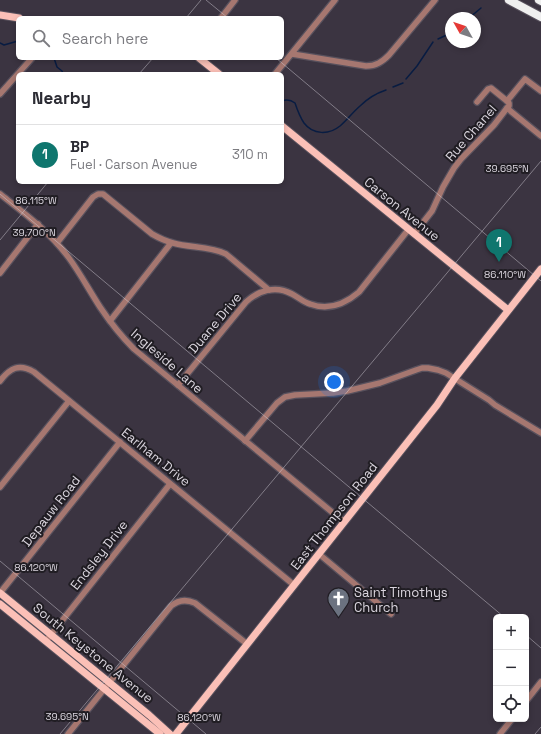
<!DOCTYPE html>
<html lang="en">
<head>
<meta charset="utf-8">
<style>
	body { margin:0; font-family:"Space Grotesk",sans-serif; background:#f2f2f3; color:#2b2b33 }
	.controls { position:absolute; right:12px; bottom:12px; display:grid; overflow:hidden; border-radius:6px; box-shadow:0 2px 6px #0003 }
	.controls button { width:36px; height:36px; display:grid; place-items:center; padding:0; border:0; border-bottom:1px solid #e1e1e2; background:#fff; color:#2b2b33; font:20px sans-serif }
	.compass { position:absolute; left:445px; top:12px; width:36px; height:36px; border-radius:50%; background:#fff; box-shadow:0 2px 6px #0003; rotate:310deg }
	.you { position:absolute; left:334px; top:382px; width:14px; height:14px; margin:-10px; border:3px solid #fff; border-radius:50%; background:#1a73e8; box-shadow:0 0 0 6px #1a73e833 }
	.badge { display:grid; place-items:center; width:26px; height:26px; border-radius:50%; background:#0f766e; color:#fff; font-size:13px; font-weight:700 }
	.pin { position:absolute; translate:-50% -33px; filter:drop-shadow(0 1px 2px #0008) }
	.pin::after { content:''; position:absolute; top:21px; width:14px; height:12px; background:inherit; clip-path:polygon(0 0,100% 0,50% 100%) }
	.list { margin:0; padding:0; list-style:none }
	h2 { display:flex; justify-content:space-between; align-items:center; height:52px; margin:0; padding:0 16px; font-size:17px }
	h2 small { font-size:13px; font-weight:400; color:#7c7c81 }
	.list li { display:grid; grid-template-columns:26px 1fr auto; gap:12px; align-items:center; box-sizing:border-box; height:60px; padding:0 16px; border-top:1px solid #e1e1e2 }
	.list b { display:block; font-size:15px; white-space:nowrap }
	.list p { margin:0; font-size:13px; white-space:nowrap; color:#7c7c81 }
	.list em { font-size:13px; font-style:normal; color:#7c7c81 }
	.icon { flex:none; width:22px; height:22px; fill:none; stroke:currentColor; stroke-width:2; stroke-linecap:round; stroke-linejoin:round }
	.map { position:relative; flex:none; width:541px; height:734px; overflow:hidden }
	.search { position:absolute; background:#fff; box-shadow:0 2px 6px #0003; left:16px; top:16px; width:268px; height:44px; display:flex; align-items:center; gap:10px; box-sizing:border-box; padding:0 14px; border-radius:6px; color:#7c7c81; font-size:15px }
	.panel { position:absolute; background:#fff; box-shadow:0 2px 6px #0003; left:16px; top:72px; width:268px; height:112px; border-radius:6px }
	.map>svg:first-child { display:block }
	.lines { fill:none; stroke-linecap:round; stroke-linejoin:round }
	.stream { stroke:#081c42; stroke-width:1.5 }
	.minor-casing { stroke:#58515d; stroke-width:8 }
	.major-casing { stroke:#58515d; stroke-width:9 }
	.highway-casing { stroke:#58515d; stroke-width:10 }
	.minor { stroke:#a67770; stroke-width:5.5 }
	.major { stroke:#fbc0b7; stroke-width:7 }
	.highway { stroke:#efefef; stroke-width:8 }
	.ticks { fill:none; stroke:#dad5de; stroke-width:1; stroke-opacity:0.45 }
	.labels { text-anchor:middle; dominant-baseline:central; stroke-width:4; stroke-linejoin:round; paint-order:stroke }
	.street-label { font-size:13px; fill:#dad5de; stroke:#201d23 }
	.poi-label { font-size:13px; fill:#dad5de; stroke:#201d23; text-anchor:start }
	.ticks-label { font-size:10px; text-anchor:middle; fill:#dad5de; stroke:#201d23; stroke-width:4; stroke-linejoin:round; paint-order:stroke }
</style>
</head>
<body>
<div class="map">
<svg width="541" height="734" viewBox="0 0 541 734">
	<rect width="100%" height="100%" fill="#3b3441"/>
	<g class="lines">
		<g class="stream">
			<path d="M469,18l12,-10"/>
			<path d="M438,39l13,-6"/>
			<path d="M0,43l4,2 14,-4"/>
			<path d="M54,58l3,9 5,4 1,3"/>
			<path d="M406,79l11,-13 16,-24"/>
			<path d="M393,87l10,-4"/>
			<path d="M282,101c5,-2 9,-1 13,2 2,6 5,14 9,20 9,12 25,12 36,3 7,-6 13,-14 20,-20 7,-7 17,-13 26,-16"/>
		</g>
		<defs>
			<g id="minor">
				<path d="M221,18l14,-18"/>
				<path d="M292,54l74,12c10,0 16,-4 23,-11l46,-55"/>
				<path d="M275,74l60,-74"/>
				<path d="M0,94l32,-36"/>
				<path d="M477,102l11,-13 3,-1 16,13"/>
				<path d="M507,108l34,28"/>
				<path d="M0,194c24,19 50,38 69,64 11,15 20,32 31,49 10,15 21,29 34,42l210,173"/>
				<path d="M414,234l18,-23 11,-24 11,-19 7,-9 33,-34 13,-17 2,-2v-3l-2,-2 18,-22 16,12"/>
				<path d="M57,243l36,-46 5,-3h5l49,40c7,4 13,7 21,9 17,5 37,3 53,11l43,36"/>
				<path d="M0,273l38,-49"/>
				<path d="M110,321l61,-78"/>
				<path d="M0,381c10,-13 19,-18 34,-9l260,213"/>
				<path d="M178,385l68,-83c13,-12 30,-17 46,-8 6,3 11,8 18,10 19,7 35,0 49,-12l49,-62"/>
				<path d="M245,441l32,-38 8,-6 10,-2 38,-2 14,-2 33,-8 36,-13 6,-2h6l10,2 8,3 43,27 6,5 46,28"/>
				<path d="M0,487l69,-86"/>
				<path d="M319,554l72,60"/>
				<path d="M0,593l120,-151"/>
				<path d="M46,641l124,-157"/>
				<path d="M526,701l15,-19"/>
				<path d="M68,734l103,-128c7,-6 15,-7 24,-3l52,41"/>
				<path d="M500,734l12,-15"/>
			</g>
			<g id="major">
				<path d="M0,15l19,3"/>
				<path d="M199,58l20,16"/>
				<path d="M282,126l226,184"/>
				<path d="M0,593l149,122 21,19"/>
				<path d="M0,604l160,130"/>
				<path d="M176,734l261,-329 18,-27 86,-109"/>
			</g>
			<g id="highway">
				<path d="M509,0l32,17"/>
				<path d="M539,0l2,1"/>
			</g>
		</defs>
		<use href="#minor" class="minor-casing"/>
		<use href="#major" class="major-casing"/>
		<use href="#highway" class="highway-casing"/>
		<use href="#minor" class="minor"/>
		<use href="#major" class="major"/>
		<use href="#highway" class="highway"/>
	</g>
	<path class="ticks" d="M206,0l22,18M186,18l15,-18M276,58l265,223M139,74l14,-16M0,194l504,423M0,240l48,-58M0,561l206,173M526,635l15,13M60,734l481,-573M535,734l6,-7"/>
	<defs>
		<symbol id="church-pin" viewBox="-11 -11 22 30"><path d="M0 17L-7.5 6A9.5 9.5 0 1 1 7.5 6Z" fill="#6b7280" stroke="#201d23"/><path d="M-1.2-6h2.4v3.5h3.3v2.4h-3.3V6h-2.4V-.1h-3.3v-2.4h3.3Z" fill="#fff"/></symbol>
	</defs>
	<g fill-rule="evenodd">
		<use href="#church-pin" x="326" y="586" width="25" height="34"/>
	</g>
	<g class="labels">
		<g class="street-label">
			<text transform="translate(471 133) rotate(-49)">Rue Chanel</text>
			<text transform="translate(402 209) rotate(39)">Carson Avenue</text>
			<text transform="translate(215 323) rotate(-50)">Duane Drive</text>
			<text transform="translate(167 361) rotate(41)">Ingleside Lane</text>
			<text transform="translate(156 457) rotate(39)">Earlham Drive</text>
			<text transform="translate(51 511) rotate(-52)">Depauw Road</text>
			<text transform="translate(334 516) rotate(-52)">East Thompson Road</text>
			<text transform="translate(99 555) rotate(-52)">Endsley Drive</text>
			<text transform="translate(93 653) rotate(39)">South Keystone Avenue</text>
		</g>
		<g class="poi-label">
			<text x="354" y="592">Saint Timothys<tspan x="354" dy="15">Church</tspan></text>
		</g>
	</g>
	<g class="ticks-label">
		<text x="507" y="172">39.695°N</text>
		<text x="36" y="204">86.115°W</text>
		<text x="34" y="236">39.700°N</text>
		<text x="505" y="278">86.110°W</text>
		<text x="36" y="571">86.120°W</text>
		<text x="67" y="720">39.695°N</text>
		<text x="199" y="721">86.120°W</text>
	</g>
</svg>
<div class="controls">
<button>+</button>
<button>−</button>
<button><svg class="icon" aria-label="locate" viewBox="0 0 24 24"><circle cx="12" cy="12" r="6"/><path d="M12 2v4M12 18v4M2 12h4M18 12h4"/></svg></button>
</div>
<svg class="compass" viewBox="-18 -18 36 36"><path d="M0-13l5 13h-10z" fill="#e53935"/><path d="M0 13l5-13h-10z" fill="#7c7c81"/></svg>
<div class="you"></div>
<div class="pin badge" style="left:499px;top:262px">1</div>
<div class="search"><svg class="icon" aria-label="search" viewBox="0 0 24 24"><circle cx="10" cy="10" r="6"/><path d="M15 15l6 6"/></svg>Search here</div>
<section class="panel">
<h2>Nearby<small></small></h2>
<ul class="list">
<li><span class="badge">1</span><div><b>BP</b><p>Fuel · Carson Avenue</p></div><em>310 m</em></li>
</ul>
</section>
</div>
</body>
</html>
